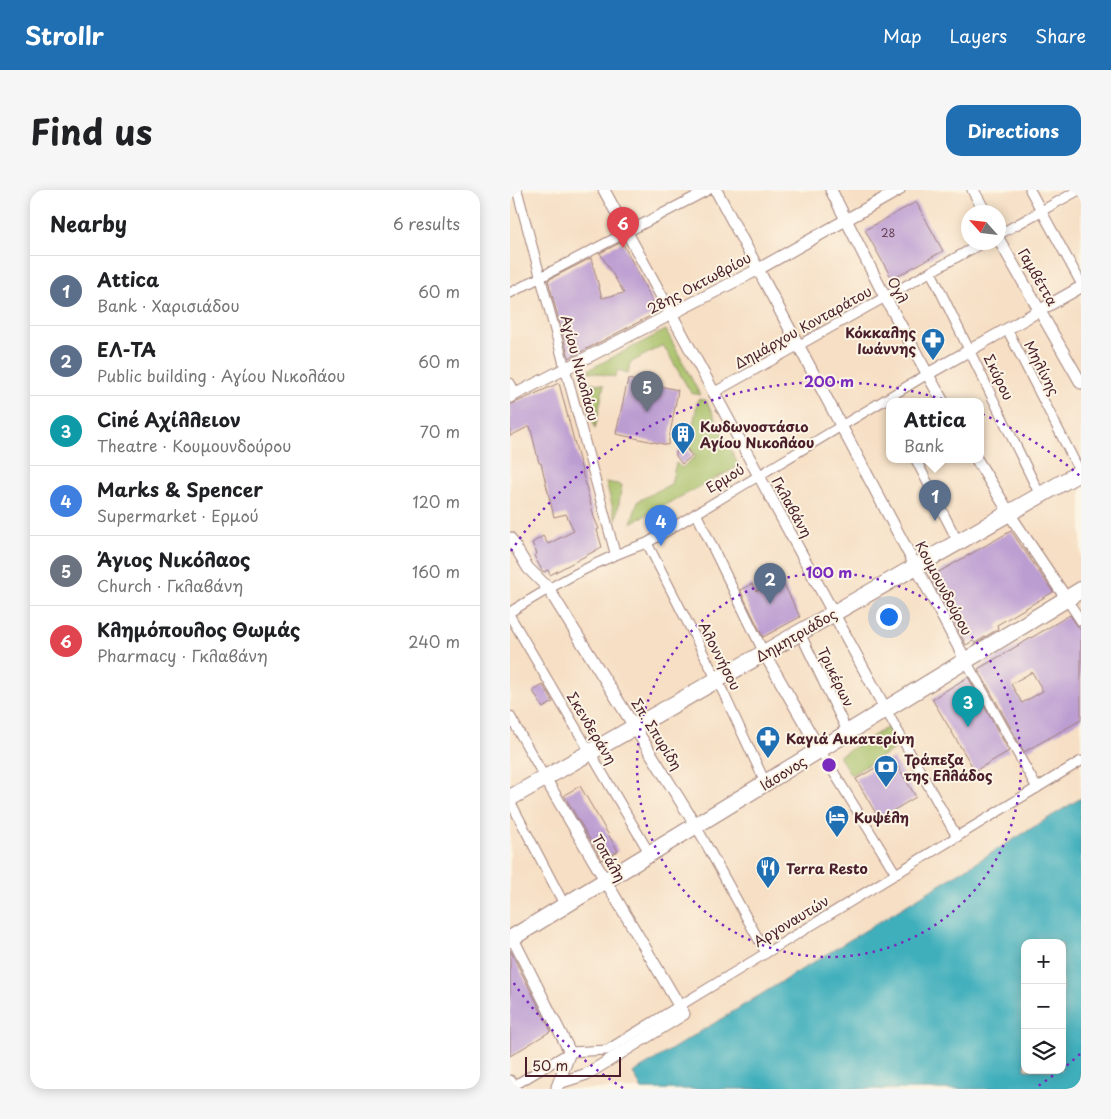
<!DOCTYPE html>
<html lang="en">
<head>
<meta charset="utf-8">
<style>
	body { margin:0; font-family:"Playpen Sans",sans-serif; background:#f6f6f6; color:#202124 }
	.controls { position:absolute; right:15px; bottom:15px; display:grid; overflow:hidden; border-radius:10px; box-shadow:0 2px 12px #0003 }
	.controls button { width:45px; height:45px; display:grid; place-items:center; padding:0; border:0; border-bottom:1px solid #e0e0e0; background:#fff; color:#202124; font:25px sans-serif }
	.compass { position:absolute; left:451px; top:15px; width:45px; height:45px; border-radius:50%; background:#fff; box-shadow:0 2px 12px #0003; rotate:297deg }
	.scale { position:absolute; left:15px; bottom:12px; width:96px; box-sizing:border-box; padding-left:5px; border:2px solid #4a1f2b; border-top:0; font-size:14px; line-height:18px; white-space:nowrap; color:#4a1f2b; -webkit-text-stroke:4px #fcf5e5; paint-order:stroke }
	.you { position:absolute; left:378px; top:426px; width:18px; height:18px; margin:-12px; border:4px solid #fff; border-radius:50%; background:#1a73e8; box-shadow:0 0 0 8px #1a73e833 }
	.badge { display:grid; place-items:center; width:32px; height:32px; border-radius:50%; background:#1f6fb2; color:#fff; font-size:16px; font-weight:700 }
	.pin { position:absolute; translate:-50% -41px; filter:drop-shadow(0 1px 2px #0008) }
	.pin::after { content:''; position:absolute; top:26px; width:18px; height:15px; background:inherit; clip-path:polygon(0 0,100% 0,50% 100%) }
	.popup { position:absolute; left:376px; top:208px; width:98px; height:65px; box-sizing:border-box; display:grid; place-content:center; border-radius:10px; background:#fff; filter:drop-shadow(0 1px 4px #0005); font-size:16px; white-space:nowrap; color:#757577 }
	.popup b { font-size:19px; color:#202124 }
	.popup::after { content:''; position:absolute; left:50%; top:100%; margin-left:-10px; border:10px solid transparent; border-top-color:#fff }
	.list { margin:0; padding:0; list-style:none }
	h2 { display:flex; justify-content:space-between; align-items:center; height:65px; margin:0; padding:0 20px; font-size:21px }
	h2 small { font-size:16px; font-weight:400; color:#757577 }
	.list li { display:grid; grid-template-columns:32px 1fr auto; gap:15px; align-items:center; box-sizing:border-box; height:70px; padding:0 20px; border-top:1px solid #e0e0e0 }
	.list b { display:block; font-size:19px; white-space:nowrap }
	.list p { margin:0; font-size:16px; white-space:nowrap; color:#757577 }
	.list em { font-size:16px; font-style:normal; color:#757577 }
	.icon { flex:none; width:28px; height:28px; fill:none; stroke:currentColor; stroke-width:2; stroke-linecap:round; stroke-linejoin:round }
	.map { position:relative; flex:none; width:571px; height:899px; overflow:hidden; border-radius:15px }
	header { display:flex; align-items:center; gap:30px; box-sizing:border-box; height:70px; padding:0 25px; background:#1f6fb2; color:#fff }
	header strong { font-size:24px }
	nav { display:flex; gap:28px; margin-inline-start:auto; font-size:18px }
	.intro { display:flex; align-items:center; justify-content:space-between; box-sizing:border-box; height:120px; padding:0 30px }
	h1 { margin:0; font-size:35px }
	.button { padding:12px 22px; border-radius:15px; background:#1f6fb2; color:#fff; font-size:18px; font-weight:700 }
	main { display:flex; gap:30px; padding:0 30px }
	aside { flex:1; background:#fff; border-radius:15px; box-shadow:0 2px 12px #0003 }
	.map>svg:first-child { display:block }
	.green { fill:#a4be64; stroke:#776e48 }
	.water { fill:#40afbc; stroke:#456774; fill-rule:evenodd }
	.building { fill:#bc9dd2; fill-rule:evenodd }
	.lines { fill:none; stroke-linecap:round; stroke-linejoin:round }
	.pedestrian-casing { stroke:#a07f78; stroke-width:11 }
	.minor-casing { stroke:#a07f78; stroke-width:13 }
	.secondary-casing { stroke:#a07f78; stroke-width:18 }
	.pedestrian { stroke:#fff; stroke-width:9 }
	.minor { stroke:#fff; stroke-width:11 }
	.secondary { stroke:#fff; stroke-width:16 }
	.ring { fill:none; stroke:#7b2cbf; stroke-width:2.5; stroke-dasharray:2.5 5 }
	.labels { text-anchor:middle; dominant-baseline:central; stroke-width:4; stroke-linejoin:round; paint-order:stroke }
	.number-label { font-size:11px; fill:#663e55 }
	.street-label { font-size:14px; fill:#4a1f2b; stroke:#fcf5e5 }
	.poi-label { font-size:14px; font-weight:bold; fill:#4a1f2b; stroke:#fcf5e5; text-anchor:start }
	.centre { fill:#7b2cbf; stroke:#fcf5e5; stroke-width:2.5 }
	.ring-label { font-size:15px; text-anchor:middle; font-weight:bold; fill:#7b2cbf; stroke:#fcf5e5; stroke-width:4; stroke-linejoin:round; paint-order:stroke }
</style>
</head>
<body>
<header>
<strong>Strollr</strong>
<nav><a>Map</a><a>Layers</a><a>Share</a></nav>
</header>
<div class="intro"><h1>Find us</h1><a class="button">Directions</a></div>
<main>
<aside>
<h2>Nearby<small>6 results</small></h2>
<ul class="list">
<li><span class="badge" style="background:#5c6f8a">1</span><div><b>Attica</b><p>Bank · Χαρισιάδου</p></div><em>60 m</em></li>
<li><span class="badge" style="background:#5c6f8a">2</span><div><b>ΕΛ-ΤΑ</b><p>Public building · Αγίου Νικολάου</p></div><em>60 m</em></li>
<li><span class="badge" style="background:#0f9aa8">3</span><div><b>Ciné Αχίλλειον</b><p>Theatre · Κουμουνδούρου</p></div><em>70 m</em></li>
<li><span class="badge" style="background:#3f7fe0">4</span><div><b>Marks &amp; Spencer</b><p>Supermarket · Ερμού</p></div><em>120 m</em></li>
<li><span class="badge" style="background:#6b7280">5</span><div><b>Άγιος Νικόλαος</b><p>Church · Γκλαβάνη</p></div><em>160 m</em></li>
<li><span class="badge" style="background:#e0444e">6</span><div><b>Κλημόπουλος Θωμάς</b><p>Pharmacy · Γκλαβάνη</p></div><em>240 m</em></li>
</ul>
</aside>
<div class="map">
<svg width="571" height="899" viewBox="0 0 571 899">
	<rect width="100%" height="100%" fill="#fcf5e5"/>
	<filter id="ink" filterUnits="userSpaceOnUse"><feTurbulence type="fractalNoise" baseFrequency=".02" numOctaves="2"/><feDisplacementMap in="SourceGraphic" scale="10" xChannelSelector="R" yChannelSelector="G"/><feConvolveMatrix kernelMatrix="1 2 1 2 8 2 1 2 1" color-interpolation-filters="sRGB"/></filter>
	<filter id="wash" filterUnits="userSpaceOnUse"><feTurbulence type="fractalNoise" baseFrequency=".0096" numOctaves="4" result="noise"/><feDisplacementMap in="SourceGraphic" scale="20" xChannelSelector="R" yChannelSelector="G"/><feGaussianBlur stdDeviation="1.12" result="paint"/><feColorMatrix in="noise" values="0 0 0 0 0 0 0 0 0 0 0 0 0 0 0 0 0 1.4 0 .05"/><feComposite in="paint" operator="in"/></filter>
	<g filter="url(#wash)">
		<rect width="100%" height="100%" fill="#f6dfc4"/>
		<g class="green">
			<path d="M156,140l34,65 -9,-2 -28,-48 -33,18 -2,10 -10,-3 -3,7 -29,-6z"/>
			<path d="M73,191l21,4 -9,44z"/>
			<path d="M188,209l8,1 33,66 -108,57 7,-22 33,-17 5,-21 6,5 14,-12 -7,-9z"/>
			<path d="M96,292l16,3 -6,35z"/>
			<path d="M380,536l11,19 -50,30 -12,-19z"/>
		</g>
		<path class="water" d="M571,608v291h-439l-9,-16zM515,753h37v127h-37z"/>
		<g id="blocks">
			<g class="building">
				<path d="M406,12l27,49 -51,28 -27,-49z"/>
				<path d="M112,52l36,70 -89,46 -21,-78 43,-22 11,40 22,-5 -24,-40z"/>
				<path d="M118,189l50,11 -10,55 -52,-11z"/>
				<path d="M49,193l35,134 5,12 -2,1 5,17 -52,28 -2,-5 -5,2 -9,-16 3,-2 -5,-11 11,-7 5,8 26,-13 -8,-17 -12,3 -13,-54h-2l-9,-37 -20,10v-31z"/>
				<path d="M174,255l8,11 -10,8 -6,-8v-4z"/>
				<path d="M501,341l42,61 -56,33 1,4 -23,14 -2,-2 -7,4 -36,-68z"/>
				<path d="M271,388l19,39 -37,20 -23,-47 12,-6 4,7z"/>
				<path d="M560,425l11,16v89l-57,32 -46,-83zM522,482l11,19 -21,12 -11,-19z"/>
				<path d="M458,487l41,74 -34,20 -43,-72z"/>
				<path d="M33,495l10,17 -10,6 -10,-17z"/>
				<path d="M383,568l23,39 -37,22 -23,-40z"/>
				<path d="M70,596l38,65 -16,9 -38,-65z"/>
				<path d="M0,760l41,81 -41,25z"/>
			</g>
		</g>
	</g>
	<g filter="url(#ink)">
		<use href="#blocks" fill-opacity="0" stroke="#a07f78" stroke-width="1"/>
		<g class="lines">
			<defs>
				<g id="pedestrian">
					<path d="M7,0l98,363"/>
					<path d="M520,0l51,93"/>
					<path d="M488,45l81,-45"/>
					<path d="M421,82l109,223"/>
					<path d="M0,103l198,-103"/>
					<path d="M497,139l73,143"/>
					<path d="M0,193l6,11"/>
					<path d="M203,203l271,-151"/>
					<path d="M406,270l42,82"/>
					<path d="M186,323l68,140"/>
					<path d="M137,353l76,149 43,92"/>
					<path d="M556,408l15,23"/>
					<path d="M0,422c44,-27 88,-53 137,-69l279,-168"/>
					<path d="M0,426l140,238"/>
					<path d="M290,443l48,100"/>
					<path d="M456,471l71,127"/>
					<path d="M376,520l71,127"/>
					<path d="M0,526l35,62"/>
					<path d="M310,560l76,124"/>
					<path d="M0,611l55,105"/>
					<path d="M186,636l70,127"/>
					<path d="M0,898l60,-36 37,-2 474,-289"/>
				</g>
				<g id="minor">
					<path d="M94,0l282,520"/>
					<path d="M206,0l250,471"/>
					<path d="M321,0l54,107 58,105"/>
					<path d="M463,0l12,22"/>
					<path d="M488,48l83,145"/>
					<path d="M416,185l155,-88"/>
					<path d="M0,207l247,-127 142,-80"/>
					<path d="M467,270l39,64 50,74"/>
					<path d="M0,348l18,30 20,20 148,238"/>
					<path d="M254,463l56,97"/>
					<path d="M35,588l139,236 -97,60 -28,9"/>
					<path d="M2,747l58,115 -13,35"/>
					<path d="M0,891l3,5"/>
				</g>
				<g id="secondary">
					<path d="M0,608l571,-326"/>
					<path d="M0,749l571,-349"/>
				</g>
			</defs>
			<use href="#pedestrian" class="pedestrian-casing"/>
			<use href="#minor" class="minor-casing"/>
			<use href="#secondary" class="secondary-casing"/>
			<use href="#pedestrian" class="pedestrian"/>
			<use href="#minor" class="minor"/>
			<use href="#secondary" class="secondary"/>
		</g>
	</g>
	<g class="ring">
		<circle cx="319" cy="575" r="192"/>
		<path d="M570 864A383 383 0 0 1 555 877M549 881A383 383 0 0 1 525 898M113 898A383 383 0 0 1 1 789M1 361A383 383 0 0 1 570 286"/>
	</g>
	<defs>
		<symbol id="pharmacy-pin" viewBox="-11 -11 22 30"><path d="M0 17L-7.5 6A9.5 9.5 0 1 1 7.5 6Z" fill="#1f6fb2" stroke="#fcf5e5"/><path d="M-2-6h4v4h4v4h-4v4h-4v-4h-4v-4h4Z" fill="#fff"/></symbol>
		<symbol id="building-pin" viewBox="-11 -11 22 30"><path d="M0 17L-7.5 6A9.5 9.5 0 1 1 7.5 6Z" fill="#1f6fb2" stroke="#fcf5e5"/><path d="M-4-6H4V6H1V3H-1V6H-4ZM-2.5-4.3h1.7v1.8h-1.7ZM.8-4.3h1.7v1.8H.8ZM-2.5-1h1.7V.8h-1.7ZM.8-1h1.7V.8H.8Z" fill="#fff"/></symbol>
		<symbol id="bank-pin" viewBox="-11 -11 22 30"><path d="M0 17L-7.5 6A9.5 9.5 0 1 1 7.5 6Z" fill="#1f6fb2" stroke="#fcf5e5"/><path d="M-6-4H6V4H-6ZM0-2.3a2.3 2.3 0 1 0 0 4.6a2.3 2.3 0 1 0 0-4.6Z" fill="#fff"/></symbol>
		<symbol id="hotel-pin" viewBox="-11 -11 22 30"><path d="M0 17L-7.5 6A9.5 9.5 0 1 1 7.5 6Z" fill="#1f6fb2" stroke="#fcf5e5"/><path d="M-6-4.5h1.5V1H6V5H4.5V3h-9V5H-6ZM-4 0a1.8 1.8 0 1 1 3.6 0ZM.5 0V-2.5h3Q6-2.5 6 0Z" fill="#fff"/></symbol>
		<symbol id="restaurant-pin" viewBox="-11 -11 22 30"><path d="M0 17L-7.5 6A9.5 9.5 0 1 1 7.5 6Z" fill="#1f6fb2" stroke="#fcf5e5"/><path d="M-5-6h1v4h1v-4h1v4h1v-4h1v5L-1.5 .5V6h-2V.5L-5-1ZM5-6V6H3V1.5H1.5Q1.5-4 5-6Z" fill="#fff"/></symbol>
	</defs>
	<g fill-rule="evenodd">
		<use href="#pharmacy-pin" x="409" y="136" width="28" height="38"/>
		<use href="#building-pin" x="159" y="230" width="28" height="38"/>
		<use href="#pharmacy-pin" x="244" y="534" width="28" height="38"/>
		<use href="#bank-pin" x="362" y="563" width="28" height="38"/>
		<use href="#hotel-pin" x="313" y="613" width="28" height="38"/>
		<use href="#restaurant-pin" x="244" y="664" width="28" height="38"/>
	</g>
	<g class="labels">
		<g class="number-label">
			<text x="378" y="42">28</text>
		</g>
		<g class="street-label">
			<text transform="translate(528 87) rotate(60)">Γαμβέττα</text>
			<text transform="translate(189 93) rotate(-28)">28ης Οκτωβρίου</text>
			<text transform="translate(388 100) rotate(62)">Ογλ</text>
			<text transform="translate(293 137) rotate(-29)">Δημάρχου Κονταράτου</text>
			<text transform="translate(70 178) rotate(75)">Αγίου Νικολάου</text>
			<text transform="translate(532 178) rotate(63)">Μηλίνης</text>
			<text transform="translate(489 187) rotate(64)">Σκύρου</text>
			<text transform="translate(215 288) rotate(-31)">Ερμού</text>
			<text transform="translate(282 317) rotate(61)">Γκλαβάνη</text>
			<text transform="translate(434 398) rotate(62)">Κουμουνδούρου</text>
			<text transform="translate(286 445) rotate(-30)">Δημητριάδος</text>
			<text transform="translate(210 466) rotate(63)">Αλοννήσου</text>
			<text transform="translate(326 487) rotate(64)">Τρικέρων</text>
			<text transform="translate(82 538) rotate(59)">Σκενδεράνη</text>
			<text transform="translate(147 544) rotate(58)">Σπ. Σπυρίδη</text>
			<text transform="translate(273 583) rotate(-32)">Ιάσονος</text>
			<text transform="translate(99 668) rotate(60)">Τοπάλη</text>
			<text transform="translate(281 731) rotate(-31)">Αργοναυτών</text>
		</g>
		<g class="poi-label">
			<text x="406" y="142" text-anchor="end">Κόκκαλης<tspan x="406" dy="16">Ιωάννης</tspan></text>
			<text x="190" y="236">Κωδωνοστάσιο<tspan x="190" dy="16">Αγίου Νικολάου</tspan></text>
			<text x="276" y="548">Καγιά Αικατερίνη</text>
			<text x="394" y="569">Τράπεζα<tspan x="394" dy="16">της Ελλάδος</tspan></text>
			<text x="344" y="627">Κυψέλη</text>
			<text x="276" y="678">Terra Resto</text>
		</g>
	</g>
	<circle cx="319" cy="575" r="8" class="centre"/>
	<g class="ring-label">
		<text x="319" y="197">200 m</text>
		<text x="319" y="388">100 m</text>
	</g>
</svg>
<div class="controls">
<button>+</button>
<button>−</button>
<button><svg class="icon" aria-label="layers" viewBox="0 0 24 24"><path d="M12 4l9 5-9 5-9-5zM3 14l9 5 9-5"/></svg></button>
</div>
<svg class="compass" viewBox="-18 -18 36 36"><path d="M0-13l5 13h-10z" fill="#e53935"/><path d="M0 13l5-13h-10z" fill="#757577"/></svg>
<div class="scale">50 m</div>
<div class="you"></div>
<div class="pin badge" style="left:425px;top:331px;background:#5c6f8a">1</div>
<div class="popup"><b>Attica</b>Bank</div>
<div class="pin badge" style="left:260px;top:414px;background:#5c6f8a">2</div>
<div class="pin badge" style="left:458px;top:537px;background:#0f9aa8">3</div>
<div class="pin badge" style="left:151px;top:356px;background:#3f7fe0">4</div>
<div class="pin badge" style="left:137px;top:222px;background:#6b7280">5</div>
<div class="pin badge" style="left:113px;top:58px;background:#e0444e">6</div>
</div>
</main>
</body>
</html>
